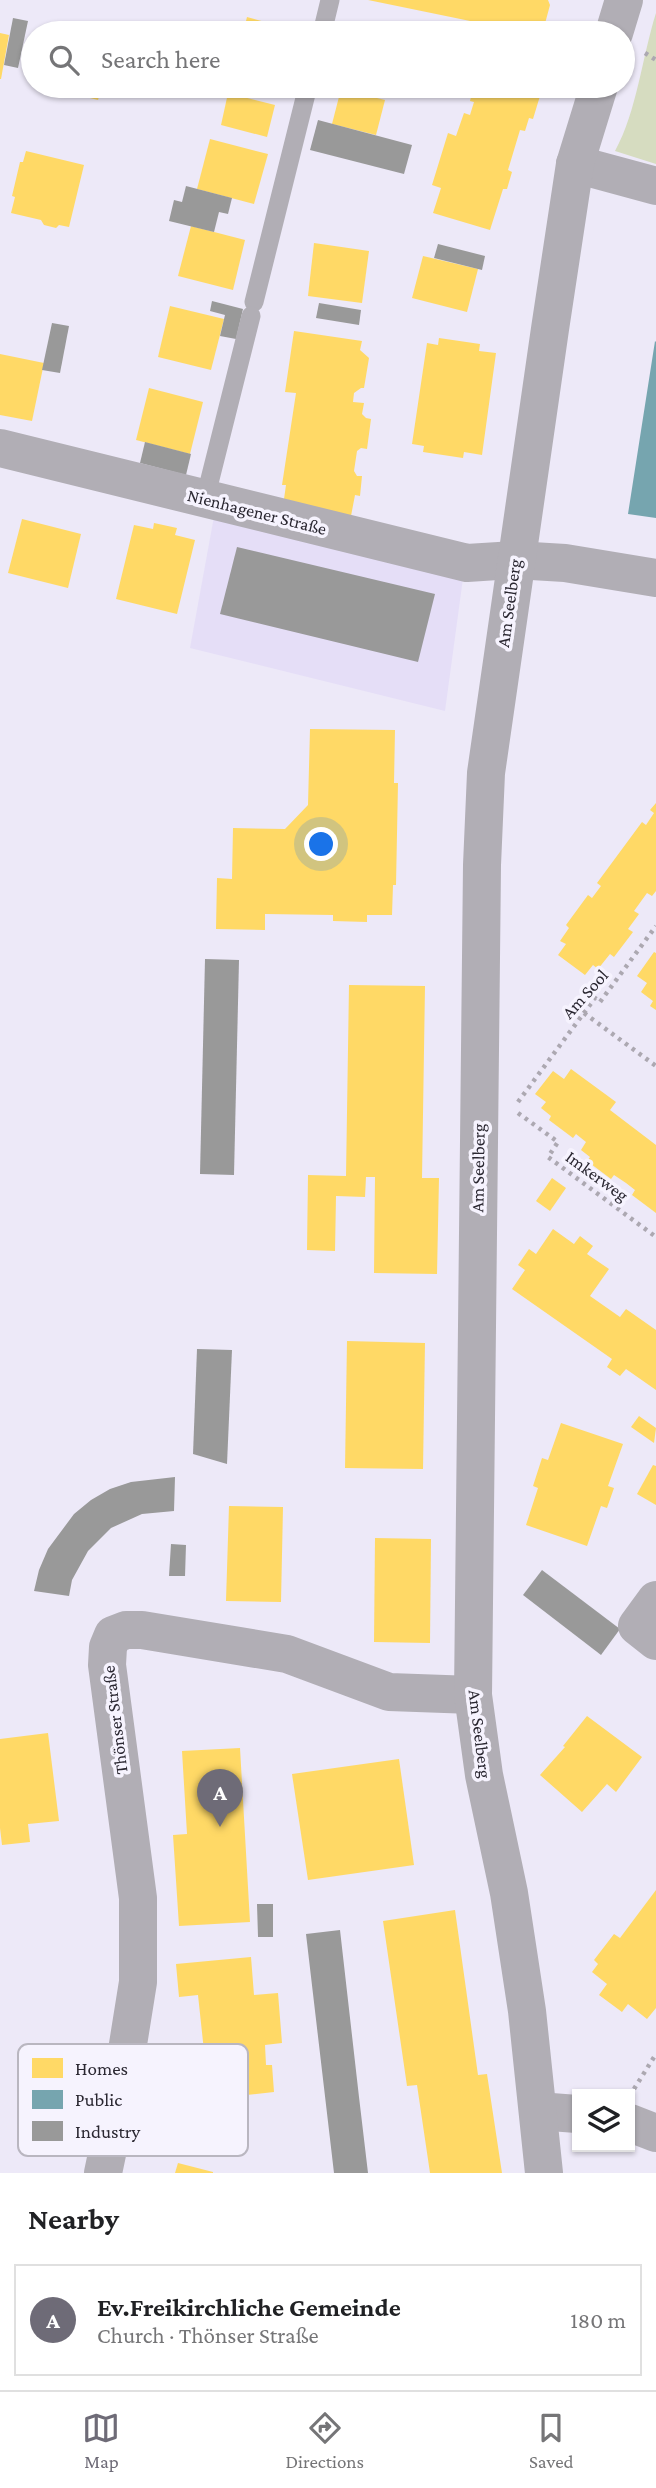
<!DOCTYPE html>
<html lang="en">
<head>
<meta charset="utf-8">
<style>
	body { margin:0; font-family:"Crimson Pro",serif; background:#f2f2f2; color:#202124 }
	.controls { position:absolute; right:21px; bottom:21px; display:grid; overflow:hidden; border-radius:0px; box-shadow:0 2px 5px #0004 }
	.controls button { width:63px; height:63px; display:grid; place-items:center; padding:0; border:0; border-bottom:2px solid #e0e0e0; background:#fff; color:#202124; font:35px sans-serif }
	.you { position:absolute; left:322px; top:845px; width:24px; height:24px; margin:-18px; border:5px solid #fff; border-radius:50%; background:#1a73e8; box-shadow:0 0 0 10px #1a73e833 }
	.badge { display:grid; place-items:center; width:46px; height:46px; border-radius:50%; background:#6e6b77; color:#fff; font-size:23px; font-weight:700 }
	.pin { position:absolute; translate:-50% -58px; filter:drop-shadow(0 2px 4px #0008) }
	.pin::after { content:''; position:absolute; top:37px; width:24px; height:21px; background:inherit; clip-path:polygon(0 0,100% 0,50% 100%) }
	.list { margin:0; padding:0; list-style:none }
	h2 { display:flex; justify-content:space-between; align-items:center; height:91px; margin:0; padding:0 28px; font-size:30px }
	h2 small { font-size:23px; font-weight:400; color:#757577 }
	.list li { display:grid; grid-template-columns:46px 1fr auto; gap:21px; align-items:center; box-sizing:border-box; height:112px; margin:0 14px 14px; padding:0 14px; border:2px solid #e0e0e0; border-radius:0px }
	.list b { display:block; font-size:26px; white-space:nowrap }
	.list p { margin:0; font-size:23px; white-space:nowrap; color:#757577 }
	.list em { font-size:23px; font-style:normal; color:#757577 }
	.icon { flex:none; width:38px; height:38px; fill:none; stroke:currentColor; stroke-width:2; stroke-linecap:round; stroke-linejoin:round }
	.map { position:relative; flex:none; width:656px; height:2173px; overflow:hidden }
	.search { position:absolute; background:#fff; box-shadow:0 2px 5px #0004; left:21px; right:21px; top:21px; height:77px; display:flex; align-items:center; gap:18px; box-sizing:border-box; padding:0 24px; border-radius:38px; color:#757577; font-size:26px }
	.sheet { height:217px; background:#fff }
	nav { display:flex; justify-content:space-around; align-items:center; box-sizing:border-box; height:98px; border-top:2px solid #e0e0e0; background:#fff; font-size:19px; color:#757577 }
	nav a { display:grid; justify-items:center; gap:4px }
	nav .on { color:#6e6b77 }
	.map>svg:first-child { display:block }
	.built { fill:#e5def7 }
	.green { fill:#d6dcc0 }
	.homes { fill:#ffd966 }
	.public { fill:#76a5af }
	.industry { fill:#999 }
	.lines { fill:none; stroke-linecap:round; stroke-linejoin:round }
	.path { stroke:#aca8b1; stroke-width:4.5; stroke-dasharray:3.5 5; stroke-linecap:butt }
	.service { stroke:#b1aeb5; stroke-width:19 }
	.minor { stroke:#b1aeb5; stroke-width:38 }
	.tertiary { stroke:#b1aeb5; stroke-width:38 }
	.labels { text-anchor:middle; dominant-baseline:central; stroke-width:7; stroke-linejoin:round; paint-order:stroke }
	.street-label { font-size:18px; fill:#2a2731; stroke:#f6f3fe }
	.key { fill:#f6f3fe; stroke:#b9b6c0; stroke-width:2 }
	.key-label { font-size:19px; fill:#2a2731 }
</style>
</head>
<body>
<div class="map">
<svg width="656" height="2173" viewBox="0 0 656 2173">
	<rect width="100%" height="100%" fill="#ede9f8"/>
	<path class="built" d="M215,511l249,60 -19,140 -255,-63z"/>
	<path class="green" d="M656,13v151l-41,-13c22,-40 27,-94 41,-138z"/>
	<g class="homes">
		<path d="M368,0h180l2,5 -7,26 7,2h-59l-19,-4 3,-7z"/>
		<path d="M247,17l48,13 -1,3h-51z"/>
		<path d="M0,33l9,2 -8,44h-1z"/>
		<path d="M42,86h60l-4,14z"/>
		<path d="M252,86h29l-3,8z"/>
		<path d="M461,86h82l-10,33 -4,-1 -4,13 -5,-1 -12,40 4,2 -5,17h-4l-13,41 -57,-17 8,-25 -9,-3 16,-52 8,3 8,-23 6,2 4,-13 -4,-1 1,-4 -6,-4z"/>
		<path d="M341,89l44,11 -9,35 -44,-11z"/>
		<path d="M228,93l47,12 -8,32 -46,-12z"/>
		<path d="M210,139l58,15 -14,50 -57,-15z"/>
		<path d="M26,151l58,14 -15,62 -10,-2 -3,3 -12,-3 -3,-5 -30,-7 4,-16 -3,-1 8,-34h3z"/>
		<path d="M191,226l54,14 -12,50 -55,-14z"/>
		<path d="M314,243l55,8 -7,52 -54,-7z"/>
		<path d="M423,256l55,13 -11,43 -55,-14z"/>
		<path d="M170,306l54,13 -13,51 -53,-13z"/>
		<path d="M294,331l68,10 -2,9 9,8 -5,30h-3l-7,5 -1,9 11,1 -2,11 4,4 5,1 -4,30 -6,-1 -4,3 -3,20 3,5h5l-2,20 -5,-1 -4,21 -67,-17 2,-14h-4l14,-92 -11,-1z"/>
		<path d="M439,338l41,6 -1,7 17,2 -14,102 -18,-3 -1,6 -40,-6 1,-6 -12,-2 15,-101 11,2z"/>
		<path d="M0,354l44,9 -12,58 -32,-6z"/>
		<path d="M149,388l54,14 -13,52 -54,-14z"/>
		<path d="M22,519l59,15 -13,54 -60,-15z"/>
		<path d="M154,523l23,5 -2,7 20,5 -18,74 -61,-15 18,-74 19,4z"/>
		<path d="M310,729l85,1 -1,53h4l-2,102h-3l-1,30h-25v7l-34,-1v-6l-68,-1v16l-49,-1 1,-51 15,1 1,-51 52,1 23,-24z"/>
		<path d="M656,803v88l-4,5 -5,-3 -13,18 5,3 -11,15 5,3 -19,25 -4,-3 -12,15 -5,-4 -8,10 -27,-20 8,-11 -6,-3 9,-13 -3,-3 22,-30 4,3 9,-12 -4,-3 45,-61 4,3 8,-12 -4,-3z"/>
		<path d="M654,952l2,1v57l-6,-4 3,-5 -12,-9 6,-9 -10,-7z"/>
		<path d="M349,985l76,1 -3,192h17l-2,96 -63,-1 1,-96h-9l-1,20 -29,-1 -1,55 -28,-1 1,-75 38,1z"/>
		<path d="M571,1069l45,33 -6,8 46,35v68l-24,-18 3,-5 -9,-7 -12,-8 -3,4 -24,-18 3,-4 -9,-7 5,-8 -10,-8 -3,4 -24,-18 2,-4 -10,-8 5,-6 -11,-8 18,-23 11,8z"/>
		<path d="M552,1178l14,10 -16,23 -14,-10z"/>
		<path d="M553,1229l21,15 6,-8 13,10 -6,8 22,15 -19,27 30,21 6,-8 30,21v60l-30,-21 -6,7 -13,-9 5,-8 -100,-70 13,-19 -7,-5 11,-16 7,5z"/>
		<path d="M347,1341l78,2 -2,126 -78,-1z"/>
		<path d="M639,1416l17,12 -2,15 -23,-16z"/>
		<path d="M561,1423l62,21 -15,42 6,2 -7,20 -6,-2 -14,40 -61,-21 12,-37 -5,-2 9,-28 6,2z"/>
		<path d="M653,1465l3,1v39l-19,-11z"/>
		<path d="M229,1506l54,1 -2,95 -55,-1z"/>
		<path d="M375,1538l56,1 -1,104 -56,-1z"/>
		<path d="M587,1716l55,41 -26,35 -9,-8 -25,28 -42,-37 25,-28 -2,-1z"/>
		<path d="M48,1733l11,88 -31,3 2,18 -28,3 -2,-17v-89z"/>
		<path d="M240,1748l10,174 -71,4 -6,-91 14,-1 -5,-83z"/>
		<path d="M399,1759l15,106 -106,15 -16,-106z"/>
		<path d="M656,1890v118l-9,11 -19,-15 -6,8 -23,-17 8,-11 -15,-12 6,-8 -4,-4 20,-26 6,4z"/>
		<path d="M455,1910l23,165 9,-1 15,99h-72l-13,-88 -10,1 -24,-165z"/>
		<path d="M251,1957l3,38 24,-2 4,50 -17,2 1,20h6l2,27 -75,8 -7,-47 12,-2 -6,-56 -19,2 -3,-33z"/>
		<path d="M178,2163l35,9v1h-38z"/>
	</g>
	<path class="public" d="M655,341l1,1v176l-28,-4z"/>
	<g class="industry">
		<path d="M13,18l15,3 -10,47 -14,-3z"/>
		<path d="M318,120l94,25 -8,29 -94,-24z"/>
		<path d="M186,186l46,12 -4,16 -9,-2 -5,20 -45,-11 5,-21 8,2z"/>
		<path d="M438,244l47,12 -3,14 -48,-12z"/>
		<path d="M212,301l31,8 -7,30 -16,-3 5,-21 -15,-4z"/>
		<path d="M319,303l42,7 -2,15 -43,-7z"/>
		<path d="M52,323l17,3 -9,47 -18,-3z"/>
		<path d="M145,442l46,12 -5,21 -46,-12z"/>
		<path d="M237,547l198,47 -17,68 -198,-48z"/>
		<path d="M205,959l34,1 -5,215 -34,-1z"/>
		<path d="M197,1349l35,1 -5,114 -34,-10z"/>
		<path d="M175,1477l-1,34 -32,3 -31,14 -23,23 -16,29 -3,16 -35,-5 5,-21 9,-21 26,-35 17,-14 19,-11 21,-7z"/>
		<path d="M171,1544l15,1 -1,31h-16z"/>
		<path d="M542,1570l78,59 -19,26 -78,-60z"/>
		<path d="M257,1904h16v33h-15z"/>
		<path d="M340,1930l19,167 9,76h-34l-28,-239z"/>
	</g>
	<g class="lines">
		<g class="path">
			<path d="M645,53l11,7"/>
			<path d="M584,1013l72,53"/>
			<path d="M518,1102l77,-104 5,4 56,-76"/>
			<path d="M518,1113l40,29 -10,15 108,80"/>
			<path d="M634,2089l22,-35"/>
		</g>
		<g class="service">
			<path d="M322,33l8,-33"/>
			<path d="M254,302l54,-216"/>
			<path d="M205,499l46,-183"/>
		</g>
		<g class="minor">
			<path d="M575,164l81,22"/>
			<path d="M0,448l467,115 48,-3 50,3 91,15"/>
			<path d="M656,1600l-19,26 19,15"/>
			<path d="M538,2111l39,3"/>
			<path d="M630,2123l26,10"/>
			<path d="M103,2173l18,-85 17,-106v-84l-31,-233 1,-18 5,-12 13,-5h16l145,24 102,38 84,3"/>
		</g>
		<g class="tertiary">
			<path d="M614,33l10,-33"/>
			<path d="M544,2173l-17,-162 -18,-118 -25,-118 -11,-80 9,-830 4,-92 64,-444 25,-165 24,-78"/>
		</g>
	</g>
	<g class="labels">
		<g class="street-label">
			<text transform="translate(257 512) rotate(14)">Nienhagener Straße</text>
			<text transform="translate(509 603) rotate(-82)">Am Seelberg</text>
			<text transform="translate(585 994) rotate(-48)">Am Sool</text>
			<text transform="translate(478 1168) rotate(-89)">Am Seelberg</text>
			<text transform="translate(597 1176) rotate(36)">Imkerweg</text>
			<text transform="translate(115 1720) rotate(-97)">Thönser Straße</text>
			<text transform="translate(480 1734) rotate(83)">Am Seelberg</text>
		</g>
	</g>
	<rect x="18" y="2044" width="230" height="112" rx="10" class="key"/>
	<rect x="32" y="2058" width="31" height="20" fill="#ffd966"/>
	<rect x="32" y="2090" width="31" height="19" fill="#76a5af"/>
	<rect x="32" y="2121" width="31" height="20" fill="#999"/>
	<g class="key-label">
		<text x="75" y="2075">Homes</text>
		<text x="75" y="2106">Public</text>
		<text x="75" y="2138">Industry</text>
	</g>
</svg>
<div class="controls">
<button><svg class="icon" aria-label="layers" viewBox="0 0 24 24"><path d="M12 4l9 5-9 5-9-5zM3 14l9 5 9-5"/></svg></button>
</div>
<div class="you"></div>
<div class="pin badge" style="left:220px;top:1827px">A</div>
<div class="search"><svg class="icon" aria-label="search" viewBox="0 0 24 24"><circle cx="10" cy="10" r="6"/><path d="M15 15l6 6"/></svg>Search here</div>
</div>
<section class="sheet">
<h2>Nearby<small></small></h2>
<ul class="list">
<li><span class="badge">A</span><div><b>Ev.Freikirchliche Gemeinde</b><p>Church · Thönser Straße</p></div><em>180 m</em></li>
</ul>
</section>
<nav>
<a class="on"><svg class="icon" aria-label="map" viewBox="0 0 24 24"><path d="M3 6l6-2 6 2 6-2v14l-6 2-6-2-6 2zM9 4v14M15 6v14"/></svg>Map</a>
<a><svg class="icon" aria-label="directions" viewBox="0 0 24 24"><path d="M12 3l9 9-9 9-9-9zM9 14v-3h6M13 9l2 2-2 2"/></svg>Directions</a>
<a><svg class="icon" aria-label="saved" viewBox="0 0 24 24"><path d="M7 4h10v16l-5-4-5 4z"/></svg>Saved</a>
</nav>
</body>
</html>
